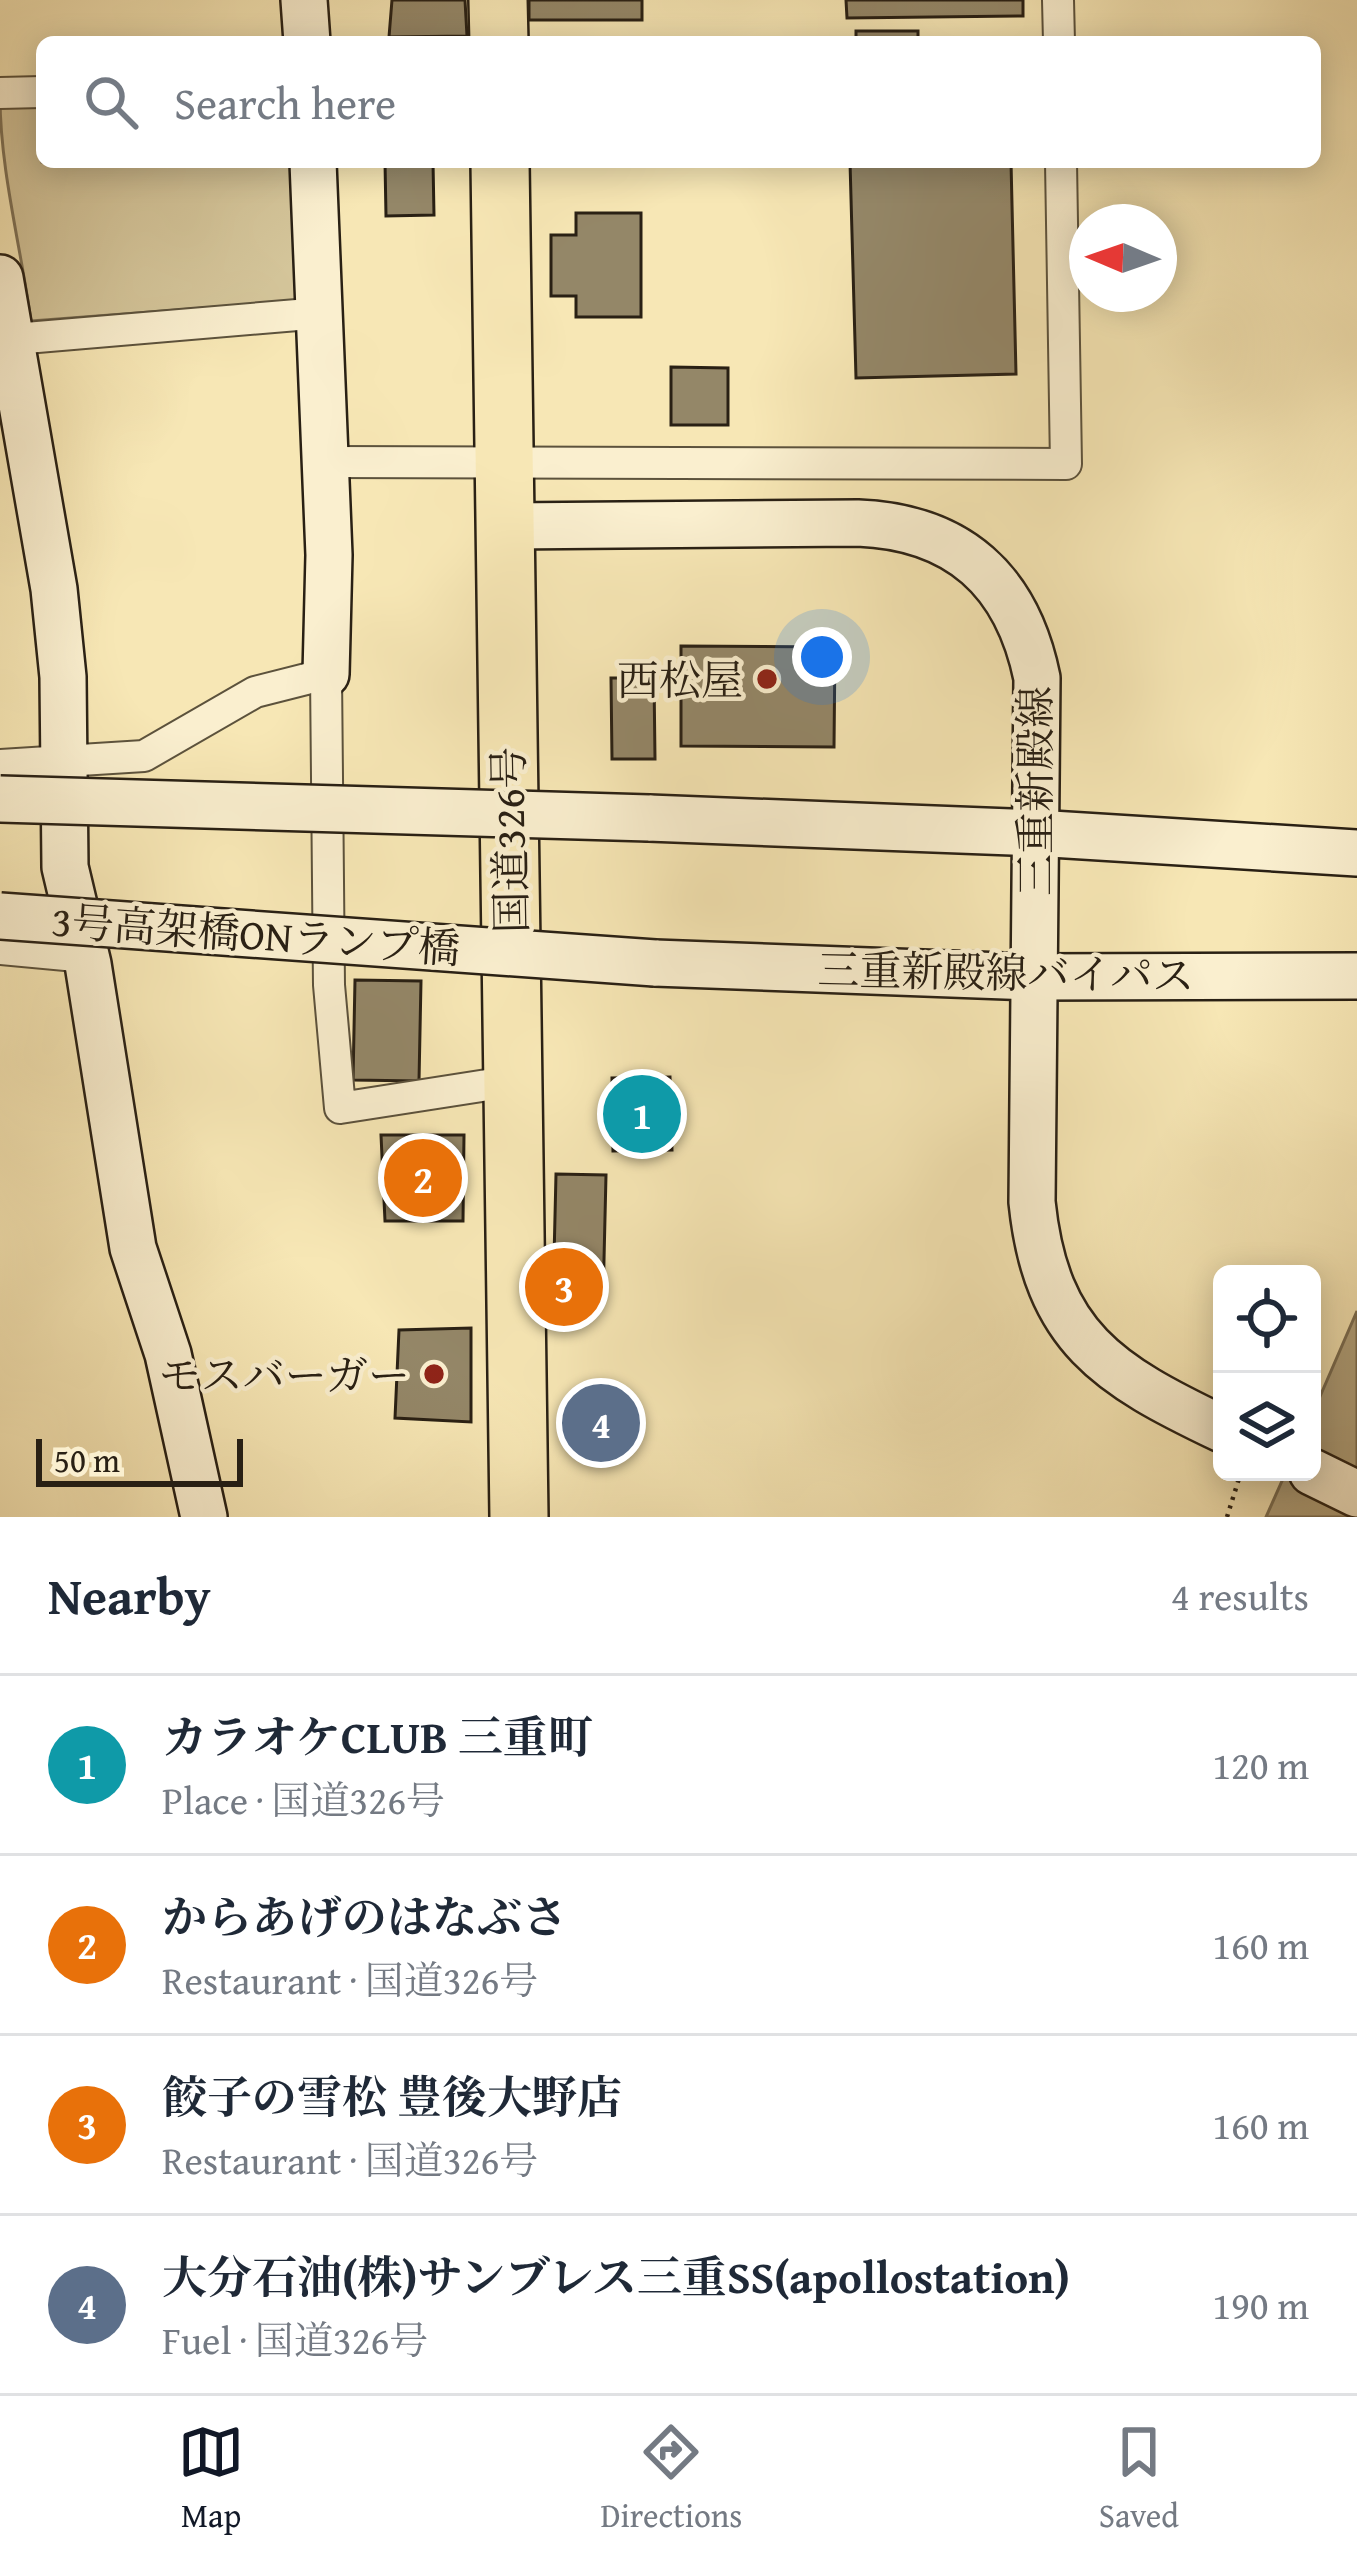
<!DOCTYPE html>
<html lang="en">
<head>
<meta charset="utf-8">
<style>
	body { margin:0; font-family:"Gentium Book Plus","Noto Serif JP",serif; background:#f6f6f7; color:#1f2937 }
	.controls { position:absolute; right:36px; bottom:36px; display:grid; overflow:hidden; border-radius:18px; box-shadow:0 6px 30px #0003 }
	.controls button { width:108px; height:108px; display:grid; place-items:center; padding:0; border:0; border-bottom:3px solid #e0e1e3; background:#fff; color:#1f2937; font:60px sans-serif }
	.compass { position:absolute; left:1069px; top:204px; width:108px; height:108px; border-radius:50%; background:#fff; box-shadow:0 6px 30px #0003; rotate:272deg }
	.scale { position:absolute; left:36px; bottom:30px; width:207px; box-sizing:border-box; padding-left:12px; border:6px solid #292014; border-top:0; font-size:33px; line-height:42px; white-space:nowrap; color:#292014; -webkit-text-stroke:9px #faefcf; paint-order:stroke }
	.you { position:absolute; left:822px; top:657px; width:42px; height:42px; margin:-30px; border:9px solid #fff; border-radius:50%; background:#1a73e8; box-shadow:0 0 0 18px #1a73e833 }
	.badge { display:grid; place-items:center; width:78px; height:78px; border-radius:50%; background:#111827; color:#fff; font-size:39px; font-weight:700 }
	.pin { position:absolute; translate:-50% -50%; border:6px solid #fff; box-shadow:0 3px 12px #0006 }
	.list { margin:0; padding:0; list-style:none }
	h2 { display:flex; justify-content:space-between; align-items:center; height:156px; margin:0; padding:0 48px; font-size:51px }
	h2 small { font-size:39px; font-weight:400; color:#747a83 }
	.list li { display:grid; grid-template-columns:78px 1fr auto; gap:36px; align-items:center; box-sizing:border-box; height:180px; padding:0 48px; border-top:3px solid #e0e1e3 }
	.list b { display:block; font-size:45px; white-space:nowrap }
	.list p { margin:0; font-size:39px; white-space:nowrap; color:#747a83 }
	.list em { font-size:39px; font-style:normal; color:#747a83 }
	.icon { flex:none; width:66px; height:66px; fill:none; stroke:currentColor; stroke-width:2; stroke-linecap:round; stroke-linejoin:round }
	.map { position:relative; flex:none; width:1357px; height:1517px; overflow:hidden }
	.search { position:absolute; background:#fff; box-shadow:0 6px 30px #0003; left:36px; right:36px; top:36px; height:132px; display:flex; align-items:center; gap:30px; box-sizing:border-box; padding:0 42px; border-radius:18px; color:#747a83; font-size:45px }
	.sheet { height:876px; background:#fff }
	nav { display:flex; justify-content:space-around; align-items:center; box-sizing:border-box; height:168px; border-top:3px solid #e0e1e3; background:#fff; font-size:33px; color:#747a83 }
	nav a { display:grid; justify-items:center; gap:6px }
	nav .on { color:#111827 }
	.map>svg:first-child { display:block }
	.green { fill:#d4c59a; stroke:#7e7257; stroke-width:3 }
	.water { fill:#b1a37e; stroke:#7b6f54; stroke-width:3 }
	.building { fill:#948768; stroke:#292014; stroke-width:3 }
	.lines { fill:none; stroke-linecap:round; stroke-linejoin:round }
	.street-casing { stroke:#5c523c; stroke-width:34 }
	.secondary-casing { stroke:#292014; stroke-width:50 }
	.highway-casing { stroke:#292014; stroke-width:62 }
	.path { stroke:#292014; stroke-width:4.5; stroke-dasharray:3 6; stroke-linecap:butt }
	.street { stroke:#faefcf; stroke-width:30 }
	.secondary { stroke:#faefcf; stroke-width:45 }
	.highway { stroke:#f7e7b5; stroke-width:57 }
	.secondary-bridge-casing { stroke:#292014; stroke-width:50; stroke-linecap:butt }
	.secondary-bridge { stroke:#faefcf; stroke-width:45 }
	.poi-dot { fill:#8f2418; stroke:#faefcf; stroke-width:4.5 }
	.labels { text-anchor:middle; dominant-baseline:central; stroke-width:9; stroke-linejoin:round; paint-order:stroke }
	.poi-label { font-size:42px; fill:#292014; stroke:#faefcf; text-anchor:end }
	.street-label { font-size:42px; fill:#292014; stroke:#faefcf }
</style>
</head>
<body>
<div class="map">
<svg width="1357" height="1517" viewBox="0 0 1357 1517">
	<rect width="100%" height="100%" fill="#f7e7b5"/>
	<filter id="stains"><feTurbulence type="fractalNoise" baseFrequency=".00167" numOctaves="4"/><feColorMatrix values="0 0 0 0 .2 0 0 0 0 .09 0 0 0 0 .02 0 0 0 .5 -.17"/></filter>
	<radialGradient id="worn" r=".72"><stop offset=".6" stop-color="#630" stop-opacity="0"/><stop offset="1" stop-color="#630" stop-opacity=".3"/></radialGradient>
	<path class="green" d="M42,94v68h263l4,138 -278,21c-10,-73 -31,-152 -31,-224z"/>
	<path class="water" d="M1357,1311v206h-91l20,-45h26v-57z"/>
	<g class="building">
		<path d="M392,0h73l2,36 -78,1z"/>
		<rect x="529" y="0" width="113" height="20"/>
		<path d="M846,0h177v16l-176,2z"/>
		<rect x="856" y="31" width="62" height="11"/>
		<path d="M385,162h48l1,53 -48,1z"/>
		<path d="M850,162h161l5,212 -160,4z"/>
		<path d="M576,213h65v104h-65v-21h-25v-61h25z"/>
		<path d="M671,367l57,1v57h-57z"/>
		<path d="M681,646l154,1 -1,100 -153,-1z"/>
		<path d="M611,678h43l1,81h-43z"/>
		<path d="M355,980l66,1 -2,100 -66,-1z"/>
		<path d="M670,1077l2,73 -59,1 -1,-73z"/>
		<path d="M381,1135h83l-1,86h-78z"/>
		<path d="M556,1174l50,1 -3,127 -50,-1z"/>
		<path d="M471,1328v94l-76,-4 4,-88z"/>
	</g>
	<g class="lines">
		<defs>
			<g id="street">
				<path d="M1058,0l1,42"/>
				<path d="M0,93l42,-1"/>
				<path d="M14,339l307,-26"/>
				<path d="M326,462l740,2 -5,-302"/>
				<path d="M0,765l144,-9 111,-64 71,-18 3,311 11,123 173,-27"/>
				<path d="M0,949l87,8"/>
			</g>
			<g id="secondary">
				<path d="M304,0l3,42"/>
				<path d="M313,162l16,393 -3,119"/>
				<path d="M0,278l54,311 9,88 2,190 23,97 45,284 35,106 36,163"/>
				<path d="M505,526l353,-3c100,4 159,57 179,155l-5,524c14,136 77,173 190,227"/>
				<path d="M649,818l386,15 322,20"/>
				<path d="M655,963l379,14 323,-1"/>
				<path d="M1312,1472l45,22"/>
			</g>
			<g id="highway">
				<path d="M498,0l1,42"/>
				<path d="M500,162l19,1355"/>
			</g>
		</defs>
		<use href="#street" class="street-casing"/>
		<use href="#secondary" class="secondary-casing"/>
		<use href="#highway" class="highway-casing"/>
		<path class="path" d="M1227,1517l14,-45"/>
		<use href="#street" class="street"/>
		<use href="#secondary" class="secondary"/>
		<use href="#highway" class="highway"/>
		<defs>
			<g id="secondary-bridge">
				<path d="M0,799l649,19"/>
				<path d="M0,916l655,47"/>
			</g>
		</defs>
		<use href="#secondary-bridge" class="secondary-bridge-casing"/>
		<use href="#secondary-bridge" class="secondary-bridge"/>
	</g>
	<g class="poi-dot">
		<circle cx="767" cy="679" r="12"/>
		<circle cx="434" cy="1374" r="12"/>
	</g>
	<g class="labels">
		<g class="poi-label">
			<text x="743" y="679">西松屋</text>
			<text x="410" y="1374">モスバーガー</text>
		</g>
		<g class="street-label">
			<text transform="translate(1034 791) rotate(-90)">三重新殿線</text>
			<text transform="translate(509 840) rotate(-91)">国道326号</text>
			<text transform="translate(256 934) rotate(4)">3号高架橋ONランプ橋</text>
			<text transform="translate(1006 972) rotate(1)">三重新殿線バイパス</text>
		</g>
	</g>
	<rect width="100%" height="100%" filter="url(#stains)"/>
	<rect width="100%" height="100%" fill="url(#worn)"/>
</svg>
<div class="controls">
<button><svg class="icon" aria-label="locate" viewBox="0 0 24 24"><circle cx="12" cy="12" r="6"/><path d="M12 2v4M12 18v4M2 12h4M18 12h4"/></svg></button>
<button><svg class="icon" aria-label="layers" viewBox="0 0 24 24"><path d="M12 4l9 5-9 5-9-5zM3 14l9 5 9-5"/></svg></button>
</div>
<svg class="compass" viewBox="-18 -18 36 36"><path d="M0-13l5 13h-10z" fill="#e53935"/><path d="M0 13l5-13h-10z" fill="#747a83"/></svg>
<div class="scale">50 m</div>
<div class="you"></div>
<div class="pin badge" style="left:642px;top:1114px;background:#0f9aa8">1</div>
<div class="pin badge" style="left:423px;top:1178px;background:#e8710a">2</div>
<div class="pin badge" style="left:564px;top:1287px;background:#e8710a">3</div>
<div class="pin badge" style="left:601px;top:1423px;background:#5c6f8a">4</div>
<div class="search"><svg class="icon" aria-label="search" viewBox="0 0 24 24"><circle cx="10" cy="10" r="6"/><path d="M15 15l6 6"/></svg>Search here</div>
</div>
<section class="sheet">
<h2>Nearby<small>4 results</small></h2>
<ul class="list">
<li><span class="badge" style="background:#0f9aa8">1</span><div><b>カラオケCLUB 三重町</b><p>Place · 国道326号</p></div><em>120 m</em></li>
<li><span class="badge" style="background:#e8710a">2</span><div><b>からあげのはなぶさ</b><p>Restaurant · 国道326号</p></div><em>160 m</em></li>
<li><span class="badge" style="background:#e8710a">3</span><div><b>餃子の雪松 豊後大野店</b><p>Restaurant · 国道326号</p></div><em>160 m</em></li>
<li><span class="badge" style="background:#5c6f8a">4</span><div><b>大分石油(株)サンブレス三重SS(apollostation)</b><p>Fuel · 国道326号</p></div><em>190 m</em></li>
</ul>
</section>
<nav>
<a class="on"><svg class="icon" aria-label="map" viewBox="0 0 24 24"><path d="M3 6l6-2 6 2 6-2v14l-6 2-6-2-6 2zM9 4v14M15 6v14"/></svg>Map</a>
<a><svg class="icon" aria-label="directions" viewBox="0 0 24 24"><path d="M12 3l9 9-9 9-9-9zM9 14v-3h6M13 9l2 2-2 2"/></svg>Directions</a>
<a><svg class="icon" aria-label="saved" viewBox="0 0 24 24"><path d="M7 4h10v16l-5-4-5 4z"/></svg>Saved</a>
</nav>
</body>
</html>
